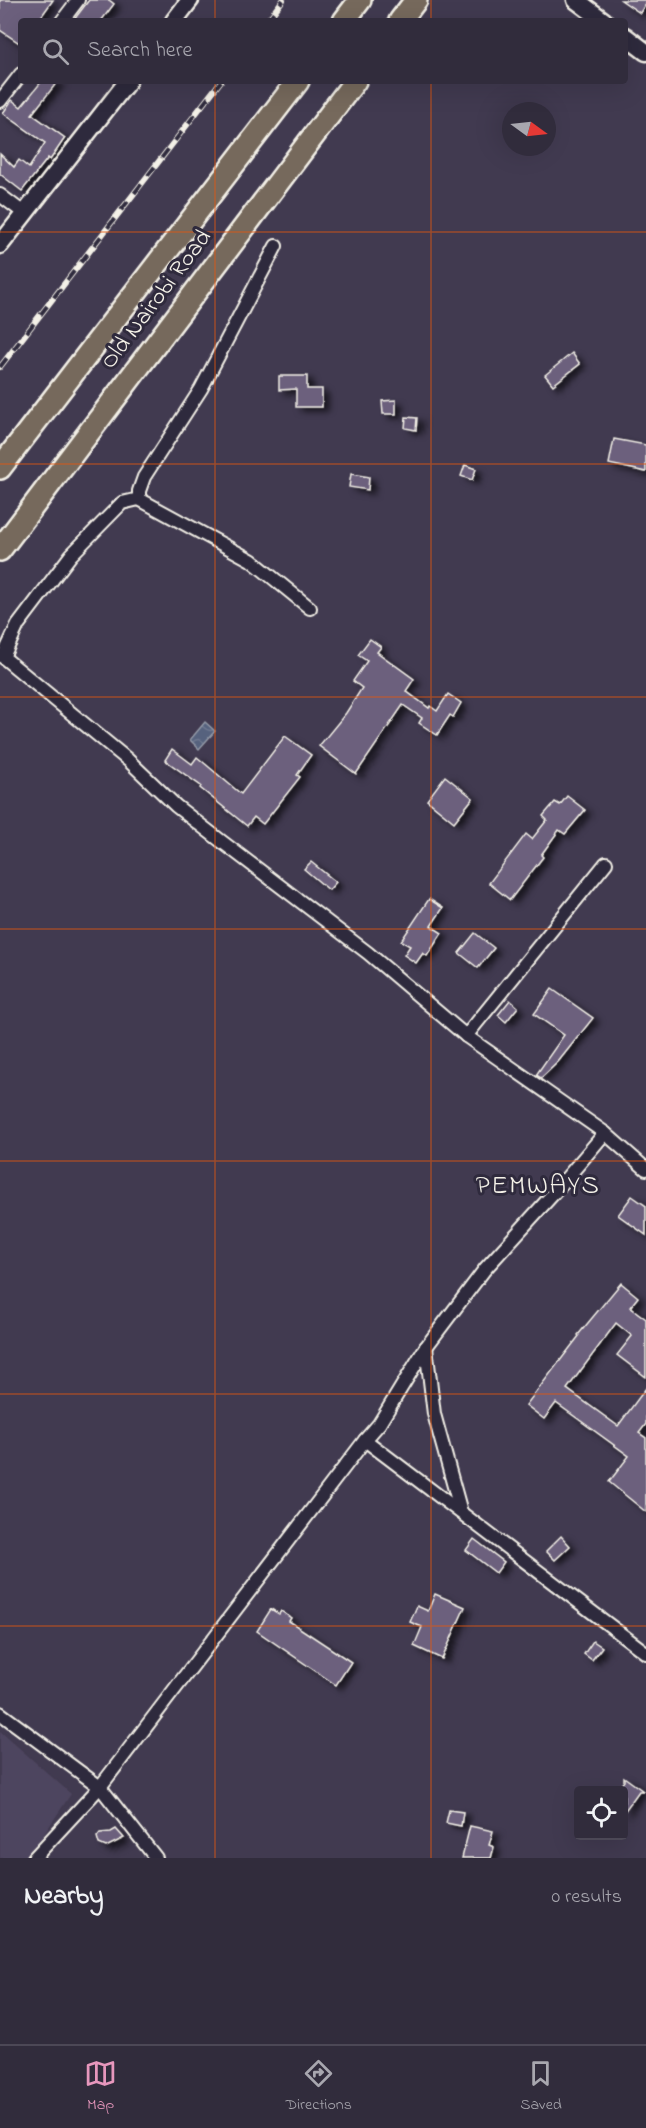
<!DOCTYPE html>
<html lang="en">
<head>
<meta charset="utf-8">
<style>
	body { margin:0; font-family:"Indie Flower",sans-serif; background:#3d3847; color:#f1f3f6 }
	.controls { position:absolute; right:18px; bottom:18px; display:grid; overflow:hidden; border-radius:6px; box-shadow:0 6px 24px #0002 }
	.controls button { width:54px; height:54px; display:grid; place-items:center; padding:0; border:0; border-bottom:2px solid #4c4856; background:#312c3c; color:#f1f3f6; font:30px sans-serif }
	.compass { position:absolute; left:502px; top:102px; width:54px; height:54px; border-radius:50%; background:#312c3c; box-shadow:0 6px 24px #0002; rotate:105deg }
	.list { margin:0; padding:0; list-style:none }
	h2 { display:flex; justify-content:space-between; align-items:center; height:78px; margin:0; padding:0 24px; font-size:26px }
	h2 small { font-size:20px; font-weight:400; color:#a8a7af }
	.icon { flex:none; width:33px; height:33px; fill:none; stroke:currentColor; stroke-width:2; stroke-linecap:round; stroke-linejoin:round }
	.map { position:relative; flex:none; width:646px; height:1858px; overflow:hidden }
	.search { position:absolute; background:#312c3c; box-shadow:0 6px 24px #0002; left:18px; right:18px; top:18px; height:66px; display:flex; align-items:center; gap:15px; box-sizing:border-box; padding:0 21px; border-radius:6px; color:#a8a7af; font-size:22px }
	.sheet { height:186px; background:#312c3c }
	nav { display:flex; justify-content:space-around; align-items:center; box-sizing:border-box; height:84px; border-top:2px solid #4c4856; background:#312c3c; font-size:16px; color:#a8a7af }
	nav a { display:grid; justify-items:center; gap:3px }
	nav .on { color:#e797bd }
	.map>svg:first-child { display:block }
	.built { fill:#4e455e }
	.water { fill:url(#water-waves); stroke:#959ba8; stroke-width:1.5 }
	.building { fill:#6c607d; stroke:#f4f1e8; stroke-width:1.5; filter:url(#shadow) }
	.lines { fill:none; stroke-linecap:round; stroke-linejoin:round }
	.minor-casing { stroke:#f4f1e8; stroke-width:16 }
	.tertiary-casing { stroke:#f4f1e8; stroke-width:21 }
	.trunk-casing { stroke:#f4f1e8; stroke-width:26 }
	.minor { stroke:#2f2a3d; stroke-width:12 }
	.tertiary { stroke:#2f2a3d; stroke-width:16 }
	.trunk { stroke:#76695c; stroke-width:21 }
	.rail-casing { stroke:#f4f1e8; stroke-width:6 }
	.rail { stroke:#2f2a3d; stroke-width:4; stroke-dasharray:11; stroke-linecap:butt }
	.grid { fill:none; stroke:#e8590c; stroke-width:1.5; stroke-opacity:0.55 }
	.labels { text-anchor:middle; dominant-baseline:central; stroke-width:6; stroke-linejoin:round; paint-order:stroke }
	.street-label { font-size:24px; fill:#f4f1e8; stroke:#2f2a3d }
	.quarter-label { font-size:27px; letter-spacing:1.5px; fill:#f4f1e8; stroke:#2f2a3d }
</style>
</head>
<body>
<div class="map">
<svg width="646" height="1858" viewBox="0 0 646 1858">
	<defs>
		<pattern id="water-waves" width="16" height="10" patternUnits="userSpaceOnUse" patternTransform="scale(1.5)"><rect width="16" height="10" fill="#56627e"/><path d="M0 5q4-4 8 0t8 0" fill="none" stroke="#6f7990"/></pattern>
		<filter id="shadow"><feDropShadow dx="6" dy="4" stdDeviation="3" flood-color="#0009"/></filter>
	</defs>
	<rect width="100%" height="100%" fill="#413a50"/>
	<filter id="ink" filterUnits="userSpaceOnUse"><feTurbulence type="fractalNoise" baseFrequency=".0167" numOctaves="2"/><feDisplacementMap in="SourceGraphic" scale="12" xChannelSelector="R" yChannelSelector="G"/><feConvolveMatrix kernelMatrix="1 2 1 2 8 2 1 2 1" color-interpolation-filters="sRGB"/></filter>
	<g filter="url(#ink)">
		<path class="built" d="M0,1731l71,63 -43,64h-28z"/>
		<path class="water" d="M205,722l10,9 -16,18 -9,-9z"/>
		<g class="building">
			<path d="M0,0h53l-15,21h-17v23l-21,-14z"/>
			<path d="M89,0h20l5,4 -13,17h-28z"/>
			<path d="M621,0h25v3l-6,10z"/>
			<path d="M42,81h16l-26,33 33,24 -15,22 -2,-2 -26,33 -22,-17v-20l14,13 5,-7 10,8 16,-25 -42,-30 9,-13 9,7z"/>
			<path d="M572,353l8,11 -27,21 -8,-10z"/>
			<path d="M279,376h28v13h15v18h-26v-18l-17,1z"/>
			<path d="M396,400v14h-13l-1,-13z"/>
			<path d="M406,417l11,1 -1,12 -11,-2z"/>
			<path d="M614,439l32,6v27l-37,-8z"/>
			<path d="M465,465l11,4 -4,11 -11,-4z"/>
			<path d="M351,474l18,3 -1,13 -19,-3z"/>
			<path d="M370,639l11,8 -4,5 37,27 -8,12 23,17 1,-2 7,5 11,-17 13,9 -8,14 -3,-2 -13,20 -18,-12 3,-5 -19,-13 -47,69 -37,-28 27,-33 16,-25 -9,-7 14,-20 -9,-6z"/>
			<path d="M285,736l26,19 -14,20 3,2 -37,47 -9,-7 -7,9 -47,-38 1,-2 -36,-26 7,-11 20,15 5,-7 44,37z"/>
			<path d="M445,776l28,22 -19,24 -27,-22z"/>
			<path d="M567,796l18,14 -20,24 -6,-4 -18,25 2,2 -33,43 -21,-17 37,-49 6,5 15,-19 -4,-4 12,-14 5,3z"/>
			<path d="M311,862l25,20 -7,8 -25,-21z"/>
			<path d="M429,899l14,9 -12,18 11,7 -15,23 -4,-3 -7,10 -12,-8 6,-9 -9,-5z"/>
			<path d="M475,933l19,15 -16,20 -19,-15z"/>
			<path d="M552,989l41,29 -35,44 -17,16 -5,-3 28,-40 -30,-21z"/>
			<path d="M510,1000l8,7 -12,15 -8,-7z"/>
			<path d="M632,1196l14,10v29l-28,-20z"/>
			<path d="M621,1283l17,14 -8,10 16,12v58l-29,-22 15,-19 -16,-13 -49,66 51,37 28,-38v36l-7,9 7,5v74l-37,-30 20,-26 -73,-53 -12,16 -18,-14 53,-69 -1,-1z"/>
			<path d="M561,1536l9,10 -15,14 -9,-9z"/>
			<path d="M474,1539l30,23 -8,11 -30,-23z"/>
			<path d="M435,1594l30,13 -23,52 -28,-13 8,-19 -12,-5 7,-16 11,5z"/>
			<path d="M271,1609l8,5 2,-3 10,7 -2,3 62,41 -15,23 -79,-54z"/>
			<path d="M593,1641l9,6 -10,13 -8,-6z"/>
			<path d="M624,1777l19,14h-4l-15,21v-21h-8l8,-10z"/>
			<path d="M449,1810l14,2 -2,14 -15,-3z"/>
			<path d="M470,1826l23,5 -4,14 5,2 -3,11h-29z"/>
			<path d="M116,1829l8,9 -18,9 -7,-3 -2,-7 3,-4 11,-1z"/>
		</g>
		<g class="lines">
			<defs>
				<g id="minor">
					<path d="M62,21l16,-21"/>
					<path d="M0,101l21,-27"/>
					<path d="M0,195l25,19"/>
					<path d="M276,246l-75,143 -57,88 -5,14v8l112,61 59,48"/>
					<path d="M139,499l-17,4 -51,52 -53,70 -15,32 125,103 48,46 45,35 147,112 98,83 139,97 41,36"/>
					<path d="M466,1036l140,-173"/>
					<path d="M426,1347l8,67 27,98"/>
					<path d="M365,1440l281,213"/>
					<path d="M0,1713l100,74 56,71"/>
					<path d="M34,1858l66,-71 265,-347 14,-16 47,-77 59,-78 69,-76 51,-60"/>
				</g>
				<g id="tertiary">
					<path d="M576,0l28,21"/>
					<path d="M174,21l16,-21"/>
					<path d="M625,36l21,16"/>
					<path d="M0,245l128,-164"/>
				</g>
				<g id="trunk">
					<path d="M344,21l16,-21"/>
					<path d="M400,21l16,-21"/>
					<path d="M0,468l298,-387"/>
					<path d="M0,550l355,-469"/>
				</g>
			</defs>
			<use href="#minor" class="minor-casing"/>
			<use href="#tertiary" class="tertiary-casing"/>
			<use href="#trunk" class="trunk-casing"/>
			<use href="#minor" class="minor"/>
			<use href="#tertiary" class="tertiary"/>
			<use href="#trunk" class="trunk"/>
			<defs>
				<g id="rail">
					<path d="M267,21l16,-21"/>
					<path d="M0,367l221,-286"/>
				</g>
			</defs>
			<use href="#rail" class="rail-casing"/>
			<use href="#rail" class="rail"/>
		</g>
	</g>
	<path class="grid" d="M215,0v21M431,0v21M215,81v1777M431,81v1777M0,232h646M0,464h646M0,697h646M0,929h646M0,1161h646M0,1394h646M0,1626h646"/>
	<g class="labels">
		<g class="street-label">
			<text transform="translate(157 300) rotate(-53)">Old Nairobi Road</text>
		</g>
		<g class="quarter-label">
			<text x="538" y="1186">PEMWAYS</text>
		</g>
	</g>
</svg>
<div class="controls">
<button><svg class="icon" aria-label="locate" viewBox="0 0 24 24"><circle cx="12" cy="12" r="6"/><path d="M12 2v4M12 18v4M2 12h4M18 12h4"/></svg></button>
</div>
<svg class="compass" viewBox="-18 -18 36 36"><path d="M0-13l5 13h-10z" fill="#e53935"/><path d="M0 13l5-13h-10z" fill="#a8a7af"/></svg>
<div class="search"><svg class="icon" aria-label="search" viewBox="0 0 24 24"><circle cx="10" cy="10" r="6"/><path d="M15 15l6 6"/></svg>Search here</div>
</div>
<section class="sheet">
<h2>Nearby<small>0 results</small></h2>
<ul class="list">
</ul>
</section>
<nav>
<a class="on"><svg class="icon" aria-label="map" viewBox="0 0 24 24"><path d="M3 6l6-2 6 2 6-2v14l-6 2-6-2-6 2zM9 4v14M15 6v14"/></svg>Map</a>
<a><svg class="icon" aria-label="directions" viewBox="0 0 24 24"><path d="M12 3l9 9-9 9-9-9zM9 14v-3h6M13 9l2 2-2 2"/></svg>Directions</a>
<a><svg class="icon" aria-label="saved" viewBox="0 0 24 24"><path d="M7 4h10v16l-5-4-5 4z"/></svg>Saved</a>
</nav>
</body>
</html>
